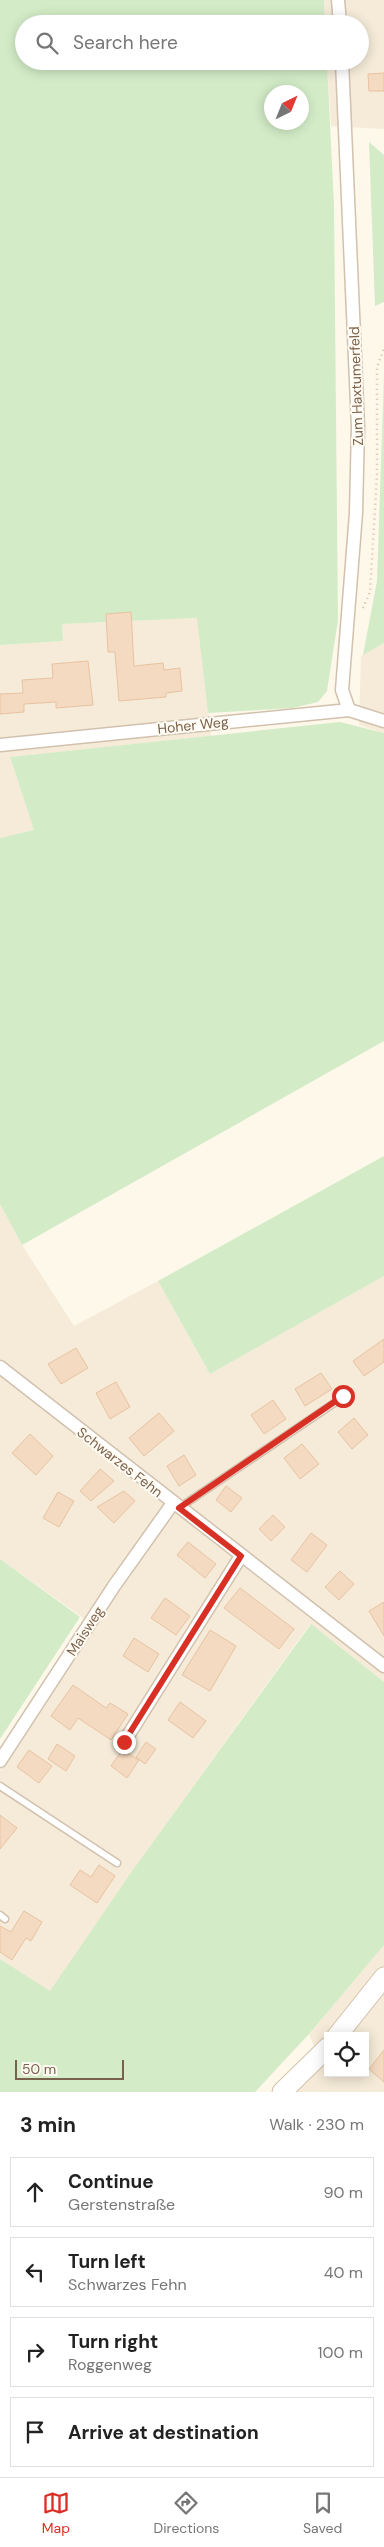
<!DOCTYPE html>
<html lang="en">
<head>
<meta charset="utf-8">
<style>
	body { margin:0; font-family:"DM Sans",sans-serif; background:#f2f2f2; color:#222 }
	.controls { position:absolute; right:15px; bottom:15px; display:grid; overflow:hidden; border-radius:0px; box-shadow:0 2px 12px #0003 }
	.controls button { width:45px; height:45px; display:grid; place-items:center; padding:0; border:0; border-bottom:1px solid #e0e0e0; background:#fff; color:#222; font:25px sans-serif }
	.compass { position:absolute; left:264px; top:85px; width:45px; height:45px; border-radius:50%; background:#fff; box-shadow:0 2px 12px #0003; rotate:43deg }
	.scale { position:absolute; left:15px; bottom:12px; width:109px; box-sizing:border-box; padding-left:5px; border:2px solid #7a614c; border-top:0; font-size:14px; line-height:18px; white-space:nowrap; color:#7a614c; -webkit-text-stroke:4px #fffbf2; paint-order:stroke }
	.stop { position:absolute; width:15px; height:15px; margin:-11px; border:4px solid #d93025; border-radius:50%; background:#fff }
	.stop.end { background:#d93025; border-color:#fff; box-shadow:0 1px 5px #0008 }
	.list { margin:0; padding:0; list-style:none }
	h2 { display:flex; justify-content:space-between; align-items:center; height:65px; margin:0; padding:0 20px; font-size:21px }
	h2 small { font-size:16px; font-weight:400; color:#767676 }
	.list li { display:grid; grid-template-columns:32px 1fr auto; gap:15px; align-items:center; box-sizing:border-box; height:70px; margin:0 10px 10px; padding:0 10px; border:1px solid #e0e0e0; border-radius:0px }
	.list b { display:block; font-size:19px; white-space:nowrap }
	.list p { margin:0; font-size:16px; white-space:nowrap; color:#767676 }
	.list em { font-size:16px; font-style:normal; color:#767676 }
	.icon { flex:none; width:28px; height:28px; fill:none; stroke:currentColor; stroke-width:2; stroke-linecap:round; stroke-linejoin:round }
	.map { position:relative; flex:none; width:384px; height:2092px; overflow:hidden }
	.search { position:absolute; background:#fff; box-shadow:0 2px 12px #0003; left:15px; right:15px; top:15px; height:55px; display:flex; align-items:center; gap:12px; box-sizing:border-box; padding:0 18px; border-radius:28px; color:#767676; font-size:19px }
	.sheet { height:385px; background:#fff }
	nav { display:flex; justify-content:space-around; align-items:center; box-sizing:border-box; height:70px; border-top:1px solid #e0e0e0; background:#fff; font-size:14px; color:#767676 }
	nav a { display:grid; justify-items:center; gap:2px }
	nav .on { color:#d93025 }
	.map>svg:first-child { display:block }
	.residential { fill:#f5ebd8; fill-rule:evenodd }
	.green { fill:#d3ecc7; fill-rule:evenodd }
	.building { fill:#f4dac1; stroke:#e7c3a1 }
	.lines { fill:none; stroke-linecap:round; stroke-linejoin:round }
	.lane-casing { stroke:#d1c1ae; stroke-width:9 }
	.street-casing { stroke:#d1c1ae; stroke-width:15 }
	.secondary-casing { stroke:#d4c2ac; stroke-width:21 }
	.path { stroke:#d9bea3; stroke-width:2.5; stroke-dasharray:1 4; stroke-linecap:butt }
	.lane { stroke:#fff; stroke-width:6 }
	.street { stroke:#fff; stroke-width:12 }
	.secondary { stroke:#fff; stroke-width:19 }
	.route { stroke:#d93025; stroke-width:6 }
	.labels { text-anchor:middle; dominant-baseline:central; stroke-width:4; stroke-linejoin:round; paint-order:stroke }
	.street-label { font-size:14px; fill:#7a614c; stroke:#fffbf2 }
</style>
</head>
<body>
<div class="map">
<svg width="384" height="2092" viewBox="0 0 384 2092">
	<rect width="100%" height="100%" fill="#fdf8ea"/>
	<g class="residential">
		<path d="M324,0h60v129l-53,-3 -4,-65h33v-37h-35z"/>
		<path d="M198,618l13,118 -201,21 24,73 -34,8v-193l63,-4 -1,-17z"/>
		<path d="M384,643v90l-25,-8 2,-69z"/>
		<path d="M0,1204l22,41 52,81 84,-45 52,93 174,-98v406l-74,-58 -178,247 -82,121 -50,-33v-188l96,-144 -96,-68z"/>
		<path d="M384,1945v147h-87l24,-29 -12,-29zM328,2036h37v37h-37z"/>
	</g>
	<g class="green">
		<path d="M0,0h324l1,24h-301v37h303l7,145 4,414 -11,71 -9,11 -25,6 -85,5 -11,-95 -135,6 1,17 -63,4zM272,92h30v30h-30z"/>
		<path d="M369,142l15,13v147l-9,4z"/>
		<path d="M384,375v268l-21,12 14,-74z"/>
		<path d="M340,722l44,11v308l-362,204 -22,-41v-366l34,-8 -24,-73z"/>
		<path d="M384,1156v120l-174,98 -52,-93z"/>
		<path d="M0,1559l80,58 -80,122z"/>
		<path d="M311,1624l73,58v263l-75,89 -54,58h-255v-133l50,32 82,-120z"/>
	</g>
	<g class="building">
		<path d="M384,73v18h-15l-1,-17z"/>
		<path d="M131,612l3,54 29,-3 1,7 16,-2 2,23 -16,2v4l-47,4 -4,-49h-7l-2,-38z"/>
		<path d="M88,661l5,44 -37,3v-6l-32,2v8l-24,2v-20l23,-1 -1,-13 31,-2 -1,-14z"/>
		<path d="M384,1339v23l-20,14 -11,-15z"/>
		<path d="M76,1348l12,20 -27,16 -13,-20z"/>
		<path d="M321,1373l11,16 -27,17 -10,-17z"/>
		<path d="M116,1382l14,25 -20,12 -14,-26z"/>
		<path d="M273,1400l13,19 -22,15 -13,-19z"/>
		<path d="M159,1413l15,18 -30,25 -15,-18z"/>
		<path d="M354,1418l14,17 -16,14 -14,-17z"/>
		<path d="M30,1434l23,22 -17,19 -24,-22z"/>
		<path d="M302,1444l17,20 -19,15 -16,-21z"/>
		<path d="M184,1455l12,20 -17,11 -12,-20z"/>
		<path d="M100,1469l14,12 -23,20 -11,-10z"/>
		<path d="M226,1486l16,12 -11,14 -15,-12z"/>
		<path d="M124,1491l11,10 -21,22 -17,-16z"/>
		<path d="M58,1492l16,9 -15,26 -16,-9z"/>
		<path d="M273,1515l12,12 -14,14 -12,-12z"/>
		<path d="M311,1533l16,12 -20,27 -16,-12z"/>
		<path d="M188,1542l28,22 -11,14 -28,-23z"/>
		<path d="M340,1571l14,13 -15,16 -14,-13z"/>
		<path d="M240,1588l54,41 -15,20 -55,-41z"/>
		<path d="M165,1598l25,18 -14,19 -25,-17z"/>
		<path d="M384,1602v34l-15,-25z"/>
		<path d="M210,1630l26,16 -26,45 -28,-16z"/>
		<path d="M134,1638l25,16 -11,18 -25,-16z"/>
		<path d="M73,1685l33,23 4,-5 18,11 -17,26 -33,-22 -8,12 -19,-14z"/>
		<path d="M180,1702l26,19 -13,17 -25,-18z"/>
		<path d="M146,1742l10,7 -11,15 -9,-7z"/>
		<path d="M57,1744l18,12 -9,15 -18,-12z"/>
		<path d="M29,1750l23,16 -13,17 -22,-16z"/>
		<path d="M122,1750l17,10 -12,18 -16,-12z"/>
		<path d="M0,1815l17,13 -17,21z"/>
		<path d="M99,1865l16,11 -18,27 -27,-18 10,-15 11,7z"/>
		<path d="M24,1911l18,11 -11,19 -5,-3 -14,22 -12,-8v-26l11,6z"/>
		<path d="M384,2050v32l-15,-13z"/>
	</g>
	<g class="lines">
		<defs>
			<g id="lane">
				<path d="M179,1508l164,-111"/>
				<path d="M0,1786l117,77"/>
				<path d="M0,1915l5,4"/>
			</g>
			<g id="street">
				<path d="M338,0l2,24"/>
				<path d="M342,61l16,366 -2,86 -14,177 7,20"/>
				<path d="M0,745l349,-35 35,11"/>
				<path d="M0,1367l384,299"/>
				<path d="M124,1742l117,-186"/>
				<path d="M0,1761l114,-175 59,-83"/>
			</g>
			<g id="secondary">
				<path d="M337,2036l47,-59"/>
				<path d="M282,2092l46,-45"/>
			</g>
		</defs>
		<use href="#lane" class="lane-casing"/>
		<use href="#street" class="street-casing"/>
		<use href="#secondary" class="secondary-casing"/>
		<path class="path" d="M363,608l7,-16 7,-117v-108l7,-18"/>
		<use href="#lane" class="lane"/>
		<use href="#street" class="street"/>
		<use href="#secondary" class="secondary"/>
	</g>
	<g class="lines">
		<path class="route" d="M124,1742l117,-186 -62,-48 164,-112"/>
	</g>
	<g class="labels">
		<g class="street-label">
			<text transform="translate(356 386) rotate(-92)">Zum Haxtumerfeld</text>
			<text transform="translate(193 725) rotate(-6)">Hoher Weg</text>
			<text transform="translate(120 1462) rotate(38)">Schwarzes Fehn</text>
			<text transform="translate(85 1631) rotate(-57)">Maisweg</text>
		</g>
	</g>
</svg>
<div class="controls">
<button><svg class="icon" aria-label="locate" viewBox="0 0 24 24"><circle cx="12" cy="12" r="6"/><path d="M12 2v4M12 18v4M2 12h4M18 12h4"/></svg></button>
</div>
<svg class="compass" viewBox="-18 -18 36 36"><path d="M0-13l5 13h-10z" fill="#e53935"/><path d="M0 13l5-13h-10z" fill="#767676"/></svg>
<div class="scale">50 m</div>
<div class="stop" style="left:343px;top:1396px"></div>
<div class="stop end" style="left:124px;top:1742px"></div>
<div class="search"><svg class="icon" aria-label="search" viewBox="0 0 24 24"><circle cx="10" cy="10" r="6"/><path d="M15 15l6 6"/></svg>Search here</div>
</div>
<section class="sheet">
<h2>3 min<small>Walk · 230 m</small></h2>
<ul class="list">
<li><svg class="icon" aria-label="ahead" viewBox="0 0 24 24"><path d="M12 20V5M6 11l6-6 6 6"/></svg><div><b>Continue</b><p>Gerstenstraße</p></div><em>90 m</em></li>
<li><svg class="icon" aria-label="left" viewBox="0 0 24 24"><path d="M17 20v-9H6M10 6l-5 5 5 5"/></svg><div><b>Turn left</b><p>Schwarzes Fehn</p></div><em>40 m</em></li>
<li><svg class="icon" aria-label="right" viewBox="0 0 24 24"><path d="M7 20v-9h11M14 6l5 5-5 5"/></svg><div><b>Turn right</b><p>Roggenweg</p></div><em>100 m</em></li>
<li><svg class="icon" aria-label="arrive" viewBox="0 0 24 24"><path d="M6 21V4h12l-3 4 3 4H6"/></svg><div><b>Arrive at destination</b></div></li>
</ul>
</section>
<nav>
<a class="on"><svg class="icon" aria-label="map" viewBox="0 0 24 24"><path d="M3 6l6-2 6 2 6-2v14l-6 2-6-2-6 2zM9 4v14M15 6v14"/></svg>Map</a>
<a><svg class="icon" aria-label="directions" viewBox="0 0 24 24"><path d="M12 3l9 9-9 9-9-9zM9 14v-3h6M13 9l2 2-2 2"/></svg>Directions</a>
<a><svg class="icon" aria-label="saved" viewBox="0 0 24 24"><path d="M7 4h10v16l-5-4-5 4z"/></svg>Saved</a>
</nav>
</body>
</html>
